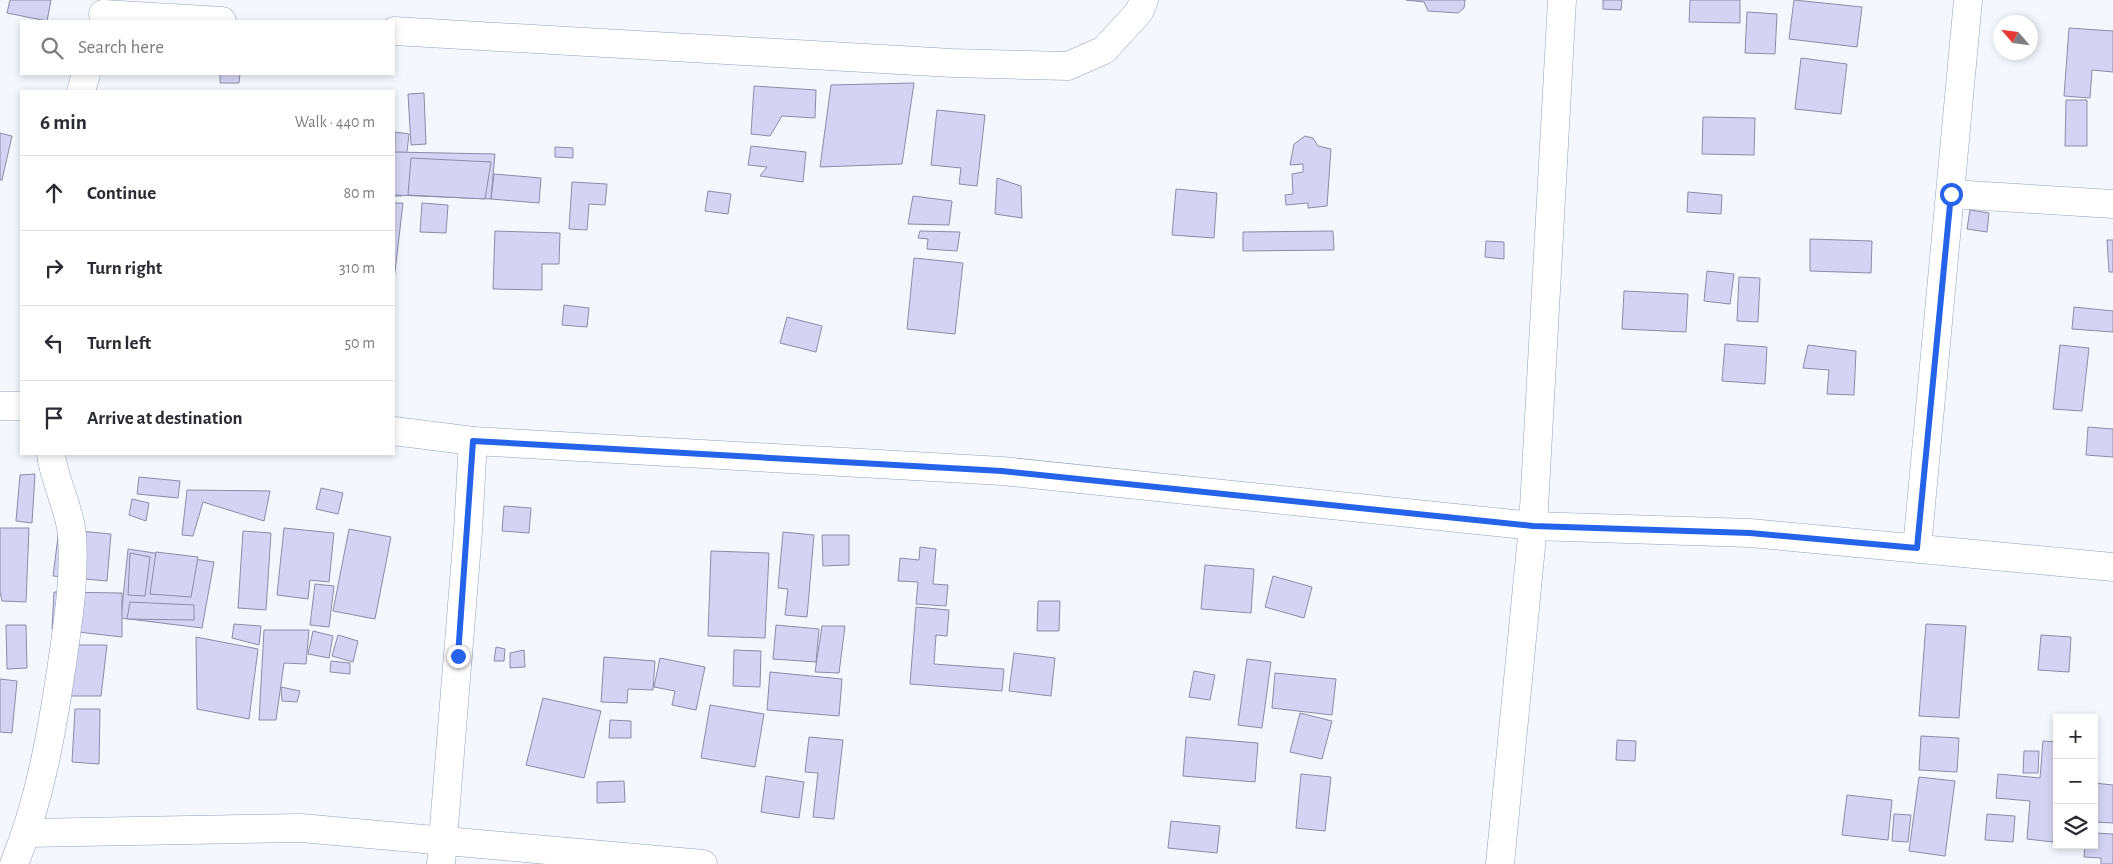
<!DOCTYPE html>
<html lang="en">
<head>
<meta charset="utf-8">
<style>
	body { margin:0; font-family:"Alegreya Sans",sans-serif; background:#f7f7f7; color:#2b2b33 }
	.controls { position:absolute; right:15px; bottom:15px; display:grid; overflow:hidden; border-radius:0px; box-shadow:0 2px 8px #0003 }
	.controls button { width:45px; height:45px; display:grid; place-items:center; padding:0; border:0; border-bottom:1px solid #e1e1e2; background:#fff; color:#2b2b33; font:25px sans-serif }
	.compass { position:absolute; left:1993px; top:15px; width:45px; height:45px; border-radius:50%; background:#fff; box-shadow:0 2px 8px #0003; rotate:298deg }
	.stop { position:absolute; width:15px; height:15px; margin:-11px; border:4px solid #2563eb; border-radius:50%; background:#fff }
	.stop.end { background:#2563eb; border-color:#fff; box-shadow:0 1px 5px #0008 }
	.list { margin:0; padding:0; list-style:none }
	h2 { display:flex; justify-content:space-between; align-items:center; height:65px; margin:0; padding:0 20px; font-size:21px }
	h2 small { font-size:16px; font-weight:400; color:#7c7c81 }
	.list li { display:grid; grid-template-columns:32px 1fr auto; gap:15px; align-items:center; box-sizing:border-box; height:75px; padding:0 20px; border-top:1px solid #e1e1e2 }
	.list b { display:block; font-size:19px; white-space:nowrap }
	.list em { font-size:16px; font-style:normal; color:#7c7c81 }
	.icon { flex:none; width:28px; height:28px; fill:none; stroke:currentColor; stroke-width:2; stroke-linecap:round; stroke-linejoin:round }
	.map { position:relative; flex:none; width:2113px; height:864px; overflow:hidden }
	.search { position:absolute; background:#fff; box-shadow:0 2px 8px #0003; left:20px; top:20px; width:375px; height:55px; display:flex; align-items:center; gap:12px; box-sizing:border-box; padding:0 18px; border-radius:0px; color:#7c7c81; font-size:19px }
	.panel { position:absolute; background:#fff; box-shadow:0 2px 8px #0003; left:20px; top:90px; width:375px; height:365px; border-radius:0px }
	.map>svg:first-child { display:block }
	.building { fill:#d4d3f3; stroke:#8c8ba9 }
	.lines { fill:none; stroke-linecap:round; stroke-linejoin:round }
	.minor-casing { stroke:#94a2be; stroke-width:29 }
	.minor { stroke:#fff; stroke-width:28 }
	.route { stroke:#2563eb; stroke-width:6 }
</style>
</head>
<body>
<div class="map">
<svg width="2113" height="864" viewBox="0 0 2113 864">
	<rect width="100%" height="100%" fill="#f4f7fd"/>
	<g class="building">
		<path d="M10,0h41l-4,21 -40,-8z"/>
		<path d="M1406,0h59l-1,8 -6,5 -30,-2 -4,-9z"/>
		<path d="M1603,0h19l-1,10 -18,-1z"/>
		<path d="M1690,0h50v23l-51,-1z"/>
		<path d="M1794,0l68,7 -5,40 -68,-8z"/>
		<path d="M1747,12l30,2 -2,40 -30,-1z"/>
		<path d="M2069,28l44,3v41l-21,-2 -2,28 -26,-2z"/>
		<path d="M1801,58l46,6 -6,50 -46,-5z"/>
		<path d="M220,74h20l-1,9h-19z"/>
		<path d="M914,83l-12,81 -82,3 11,-82z"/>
		<path d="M754,86l62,4 -1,28 -33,-2 -12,20 -19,-2z"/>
		<path d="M424,93l2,51 -15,1 -3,-51z"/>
		<path d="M2066,100h21v46h-22z"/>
		<path d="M937,110l48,5 -8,71 -18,-2 2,-16 -30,-3z"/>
		<path d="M1703,117l52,1 -1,37 -52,-1z"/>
		<path d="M395,132l14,2 -7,62h-8z"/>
		<path d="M0,133l12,3 -10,44h-2z"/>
		<path d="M1305,136l8,2 5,8 13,3 -4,57 -19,2v-5l-22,2 -1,-10 8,-1 -1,-20 11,-2v-8l-13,1 4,-21z"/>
		<path d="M751,146l55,6 -3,30 -43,-6 7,-9 -19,-2z"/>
		<path d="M555,147l18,1v10l-18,-1z"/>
		<path d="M394,152l101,2 -4,45 -97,-4z"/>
		<path d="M411,158l80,4 -6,37 -77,-4z"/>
		<path d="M494,174l47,4 -2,25 -48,-4z"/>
		<path d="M997,178l24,8 1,32 -27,-4z"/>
		<path d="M572,182l35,2 -2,21 -16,-1 -2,26 -18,-1z"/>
		<path d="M1176,189l41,4 -3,45 -42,-3z"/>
		<path d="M708,191l23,3 -3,20 -23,-3z"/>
		<path d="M1688,192l34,3 -1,19 -34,-2z"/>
		<path d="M913,196l39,5 -3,24 -41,-1z"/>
		<path d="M394,203h9l-9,77z"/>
		<path d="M422,203l26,2 -2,28 -26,-1z"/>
		<path d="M1970,210l19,3 -2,19 -20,-3z"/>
		<path d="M495,231l65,2 -1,31h-17v26l-49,-1z"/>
		<path d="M920,231l40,1 -3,19 -30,-2 1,-10 -10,-1z"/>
		<path d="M1333,231l1,19 -91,1v-19z"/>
		<path d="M1810,239l62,2 -1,32 -61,-2z"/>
		<path d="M2107,240h6v32h-4z"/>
		<path d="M1486,241l18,1v17l-19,-2z"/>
		<path d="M914,258l49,5 -8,71 -48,-5z"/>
		<path d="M1707,271l27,3 -4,30 -26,-3z"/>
		<path d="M1739,277l21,1 -2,44 -21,-1z"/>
		<path d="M1624,291l64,3 -2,38 -64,-3z"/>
		<path d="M564,305l25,3 -2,19 -25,-2z"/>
		<path d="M2074,307l39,4v21l-41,-3z"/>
		<path d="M787,317l35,9 -6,26 -36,-9z"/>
		<path d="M1725,344l42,3 -2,37 -43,-3z"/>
		<path d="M1808,345l48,6 -2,44 -27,-1 2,-24 -26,-2z"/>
		<path d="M2060,345l29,3 -7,63 -29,-2z"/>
		<path d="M2088,427l25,2v28l-27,-2z"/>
		<path d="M35,474l-3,49 -16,-2 4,-46z"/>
		<path d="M139,477l41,4 -2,17 -41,-4z"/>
		<path d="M321,488l22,5 -5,21 -22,-5z"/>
		<path d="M187,490l83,1 -6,30 -61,-19 -10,34 -11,-1z"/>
		<path d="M132,499l17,4 -3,18 -17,-6z"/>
		<path d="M504,506l27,2 -2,25 -27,-2z"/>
		<path d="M0,528h29l-3,74 -24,-1 -2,-9z"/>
		<path d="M284,528l50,5 -5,49 -19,-2 -2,19 -31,-4z"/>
		<path d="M59,529l52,5 -4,47 -54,-5z"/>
		<path d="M349,529l42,8 -16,82 -42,-8z"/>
		<path d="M243,531l28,2 -5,77 -28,-2z"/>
		<path d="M783,532l31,3 -7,82 -22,-2 3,-26 -10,-1z"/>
		<path d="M822,535h27v30l-26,1z"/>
		<path d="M920,547l16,2 -3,35 15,1 -2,21 -30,-2 2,-22 -20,-1 2,-23 19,2z"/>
		<path d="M128,549l86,13 -12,66 -81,-10z"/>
		<path d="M711,551l58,2 -4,85 -57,-2z"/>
		<path d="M156,552l42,5 -7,40 -41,-3z"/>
		<path d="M130,553l20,4 -5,39 -17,-1z"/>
		<path d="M1205,565l49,4 -3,44 -50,-4z"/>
		<path d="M1273,576l39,11 -8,31 -39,-11z"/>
		<path d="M315,584l19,2 -5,41 -19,-2z"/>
		<path d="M54,592l68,1v44l-70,-8z"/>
		<path d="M1038,601h22l-1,30h-22z"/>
		<path d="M130,602l64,3v15l-67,-1z"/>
		<path d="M916,607l33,3 -2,26 -11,-1 -2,29 70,5 -2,22 -92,-7z"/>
		<path d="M234,624l27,2 -2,19 -27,-7z"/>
		<path d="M1926,624l40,2 -7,92 -40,-2z"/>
		<path d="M6,625h20l1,43 -20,1z"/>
		<path d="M776,625l43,4 -3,33 -43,-3z"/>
		<path d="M822,626h23l-6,47 -24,-1z"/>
		<path d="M264,630h45l-3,34 -22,-1 -8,57h-17z"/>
		<path d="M313,631l20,5 -4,22 -21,-4z"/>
		<path d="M338,635l20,6 -5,21 -21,-6z"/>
		<path d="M2041,635l30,2 -2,35 -31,-2z"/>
		<path d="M196,637l62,12 -9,70 -52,-10z"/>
		<path d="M51,645h56l-6,51h-56z"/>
		<path d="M496,647l9,2 -1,12h-10z"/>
		<path d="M524,650l1,17 -15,1v-15z"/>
		<path d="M734,650l27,1 -1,36 -27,-1z"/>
		<path d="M1014,653l41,5 -4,38 -42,-5z"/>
		<path d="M604,657l51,4 -2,29 -25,-1 -1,14 -26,-1z"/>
		<path d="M660,658l45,9 -9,43 -24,-5 3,-14 -21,-4z"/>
		<path d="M1247,659l24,3 -9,66 -24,-3z"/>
		<path d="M331,661l19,2v11l-20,-2z"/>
		<path d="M1194,671l21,4 -5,25 -21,-3z"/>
		<path d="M770,672l72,7 -3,37 -72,-6z"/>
		<path d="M1275,673l61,6 -4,36 -60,-7z"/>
		<path d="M0,679l17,2 -5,52 -12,-1z"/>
		<path d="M281,687l19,4 -3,11 -15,-1z"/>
		<path d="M543,698l58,13 -17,67 -58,-13z"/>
		<path d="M710,705l54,9 -9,53 -54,-9z"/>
		<path d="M75,709h25l-1,55 -27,-2z"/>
		<path d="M1300,713l32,8 -10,38 -32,-7z"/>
		<path d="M610,720l21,1v17h-22z"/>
		<path d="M1921,736l38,2 -2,34 -38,-2z"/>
		<path d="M809,737l34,3 -9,79 -21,-2 5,-44 -13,-1z"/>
		<path d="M1186,737l72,6 -3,39 -72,-6z"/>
		<path d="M1617,740l19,1 -1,20 -19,-1z"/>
		<path d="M2043,741l14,1v56l-4,44 -26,-3 3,-38 -34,-3 2,-24 42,4z"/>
		<path d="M2024,751h15l-1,22h-15z"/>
		<path d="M1301,774l30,3 -6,54 -29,-3z"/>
		<path d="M766,776l38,6 -5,36 -38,-6z"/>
		<path d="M1919,777l36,4 -10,75 -36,-5z"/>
		<path d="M624,781l1,21 -28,1v-21z"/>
		<path d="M2094,783l19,2v38l-19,-1z"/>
		<path d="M1847,795l45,5 -4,40 -46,-5z"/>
		<path d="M1894,814l17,1 -3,27 -16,-1z"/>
		<path d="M1987,814l28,2 -2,26 -28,-2z"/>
		<path d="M1171,821l49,5 -3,27 -49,-5z"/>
		<path d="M2094,833l19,1v30h-12v-6l-17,-1 1,-12h9z"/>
	</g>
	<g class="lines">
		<defs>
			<g id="minor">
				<path d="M103,14l119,7"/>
				<path d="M394,31l558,32 116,3 36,-16 35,-38 5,-12"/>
				<path d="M81,91l5,-17"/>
				<path d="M1951,194l162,10"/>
				<path d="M0,406h21"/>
				<path d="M394,431l79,10 529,30 531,55 217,7 363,34"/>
				<path d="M1917,548l51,-548"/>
				<path d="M27,833l274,-5 402,36"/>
				<path d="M14,864c26,-63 38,-133 48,-200 6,-43 13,-85 10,-129 -2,-27 -18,-54 -21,-81"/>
				<path d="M441,864l27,-333 5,-90"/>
				<path d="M1500,864l33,-338 29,-526"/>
			</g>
		</defs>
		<use href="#minor" class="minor-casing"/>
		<use href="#minor" class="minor"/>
	</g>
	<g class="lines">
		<path class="route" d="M458,656l15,-215 529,30 531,55 217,7 167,15 34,-354"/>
	</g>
</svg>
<div class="controls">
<button>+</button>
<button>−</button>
<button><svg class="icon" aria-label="layers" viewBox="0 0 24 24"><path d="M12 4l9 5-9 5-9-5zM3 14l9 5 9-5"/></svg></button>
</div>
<svg class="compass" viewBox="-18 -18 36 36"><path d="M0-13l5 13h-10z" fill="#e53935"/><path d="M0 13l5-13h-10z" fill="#7c7c81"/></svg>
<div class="stop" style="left:1951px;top:194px"></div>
<div class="stop end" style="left:458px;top:656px"></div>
<div class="search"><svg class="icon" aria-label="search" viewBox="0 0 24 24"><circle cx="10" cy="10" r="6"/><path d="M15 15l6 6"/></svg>Search here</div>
<section class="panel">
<h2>6 min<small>Walk · 440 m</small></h2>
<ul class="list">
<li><svg class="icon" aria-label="ahead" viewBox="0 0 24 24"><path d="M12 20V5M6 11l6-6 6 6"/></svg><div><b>Continue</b></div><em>80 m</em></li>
<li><svg class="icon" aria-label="right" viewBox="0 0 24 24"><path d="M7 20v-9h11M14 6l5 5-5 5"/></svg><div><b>Turn right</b></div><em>310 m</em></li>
<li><svg class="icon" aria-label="left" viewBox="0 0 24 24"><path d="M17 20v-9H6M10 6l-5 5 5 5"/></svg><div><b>Turn left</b></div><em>50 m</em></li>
<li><svg class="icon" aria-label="arrive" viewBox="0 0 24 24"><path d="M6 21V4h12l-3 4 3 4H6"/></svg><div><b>Arrive at destination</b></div></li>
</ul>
</section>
</div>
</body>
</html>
